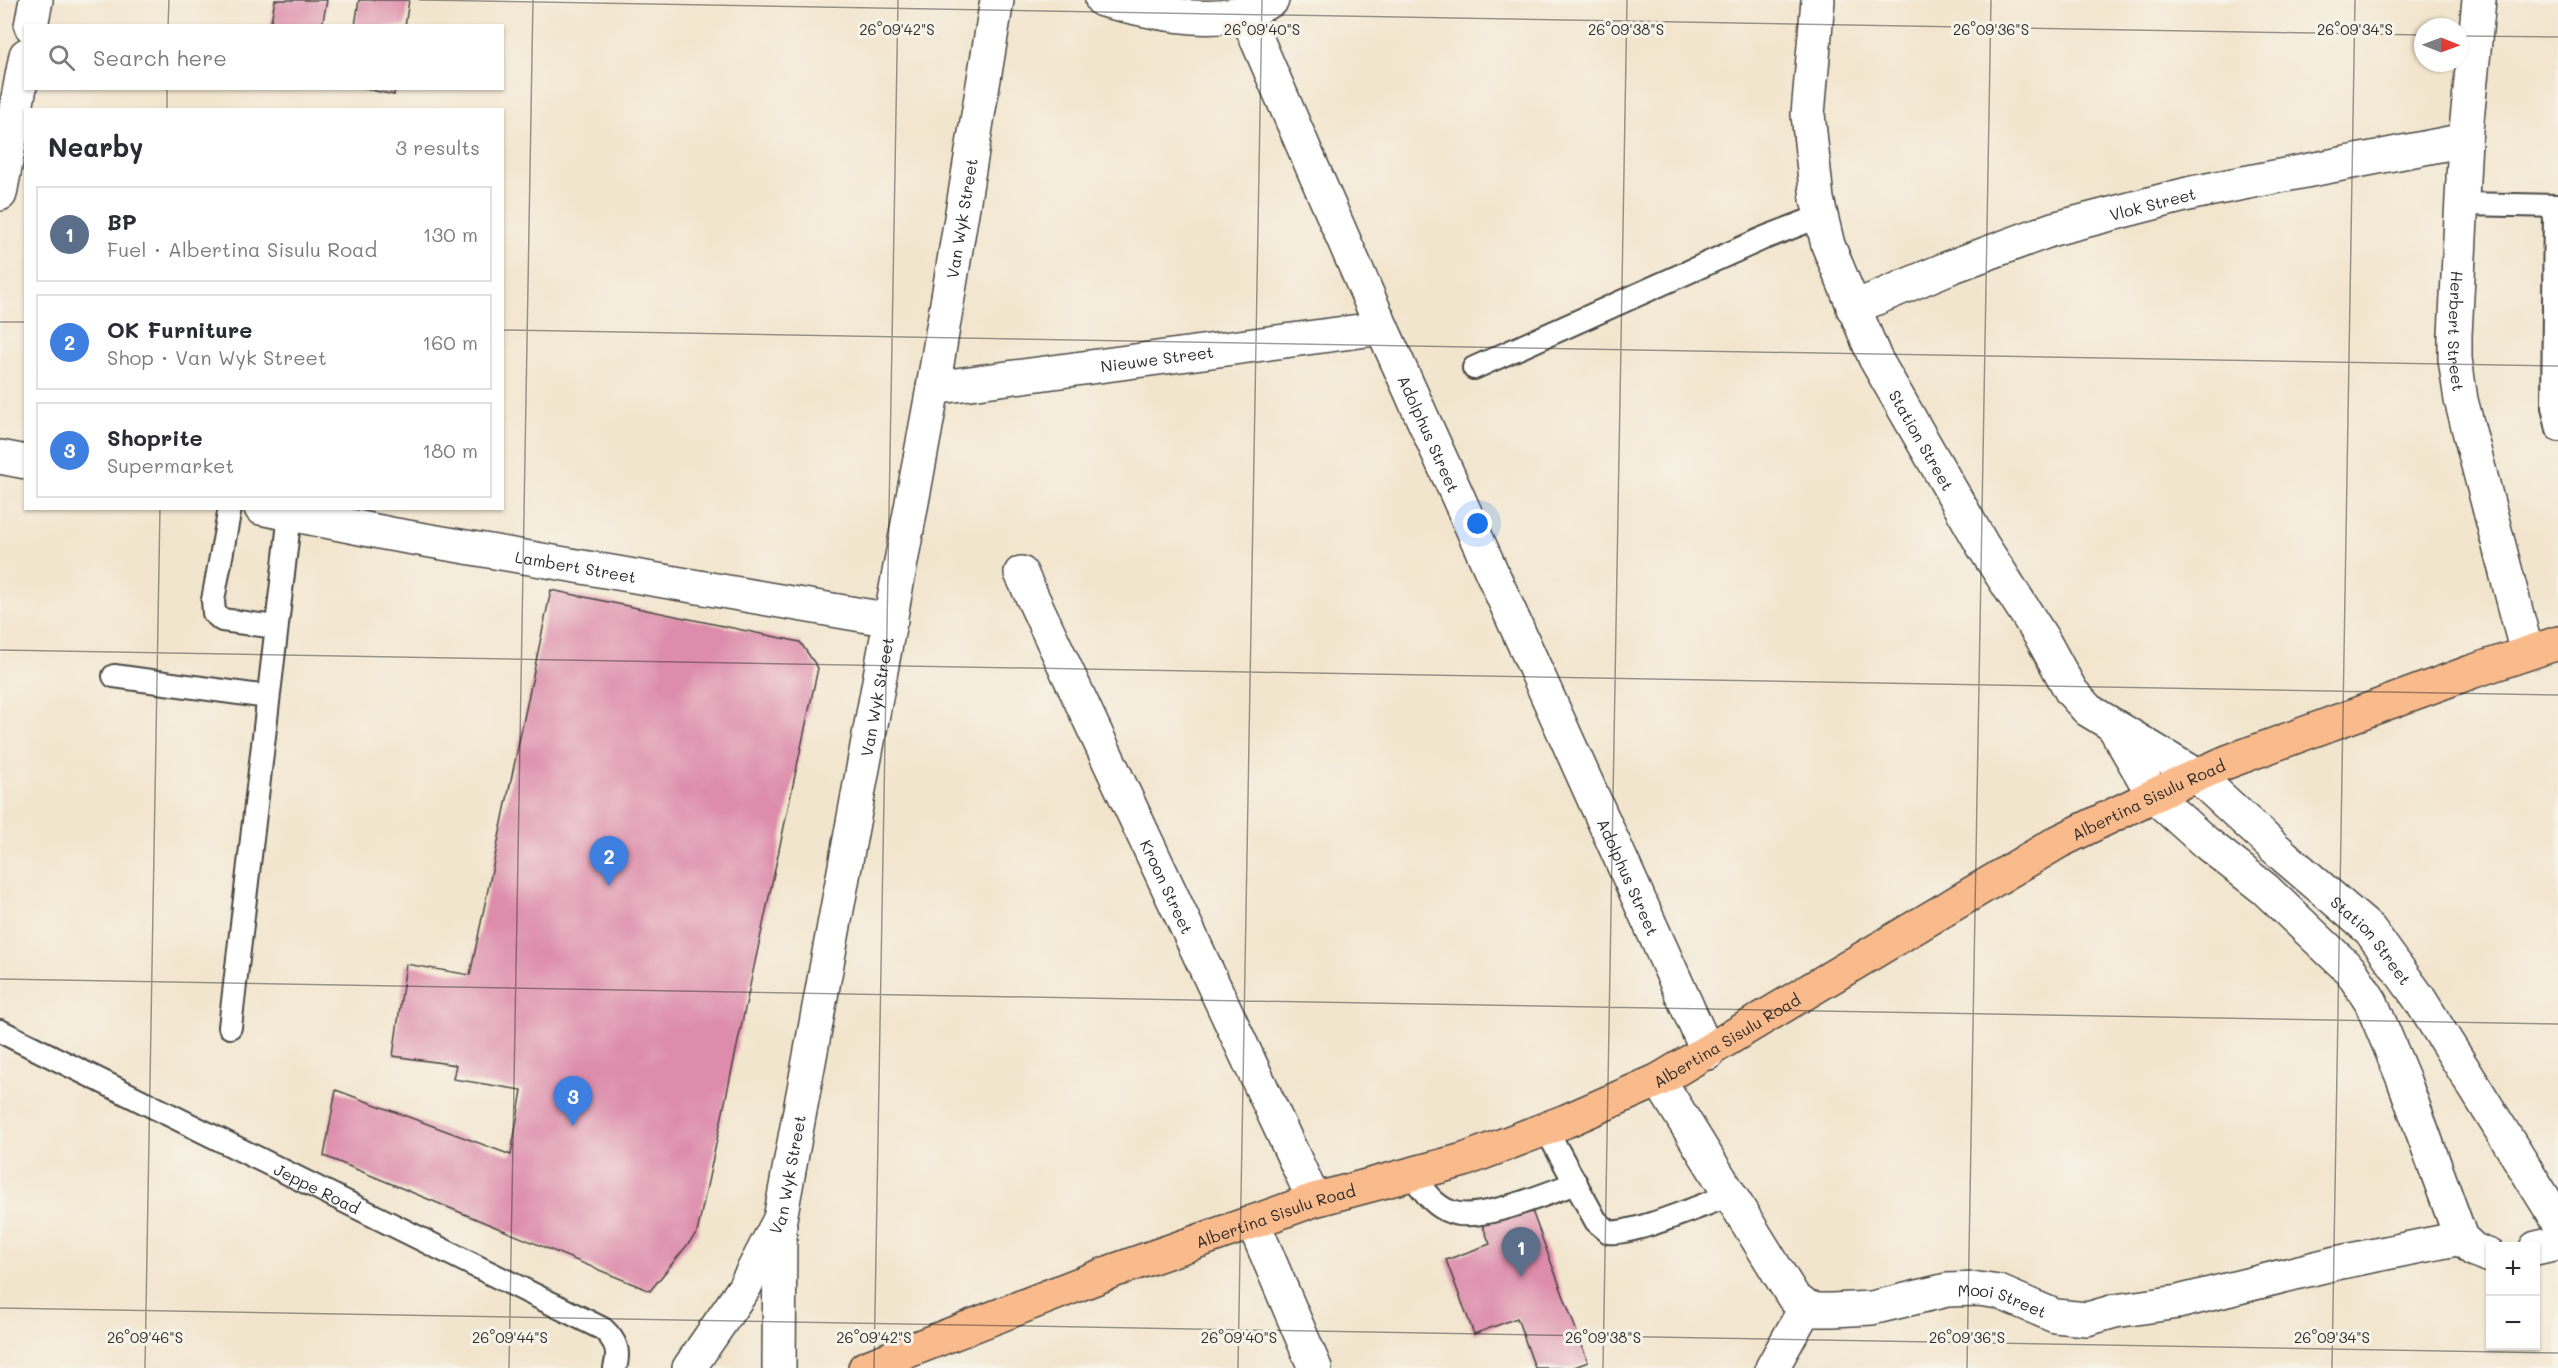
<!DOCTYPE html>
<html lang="en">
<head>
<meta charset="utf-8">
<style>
	body { margin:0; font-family:Mali,sans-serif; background:#f7f7f7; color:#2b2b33 }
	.controls { position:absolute; right:18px; bottom:18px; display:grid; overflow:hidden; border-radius:0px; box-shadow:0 2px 4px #0004 }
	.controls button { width:54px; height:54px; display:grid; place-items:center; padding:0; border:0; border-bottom:2px solid #e1e1e2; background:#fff; color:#2b2b33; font:30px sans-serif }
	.compass { position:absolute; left:2414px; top:18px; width:54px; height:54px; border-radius:50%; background:#fff; box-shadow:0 2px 4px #0004; rotate:91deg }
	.you { position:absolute; left:1478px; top:524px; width:21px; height:21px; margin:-15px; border:4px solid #fff; border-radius:50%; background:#1a73e8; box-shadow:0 0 0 9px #1a73e833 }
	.badge { display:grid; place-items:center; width:39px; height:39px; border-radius:50%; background:#2563eb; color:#fff; font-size:20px; font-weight:700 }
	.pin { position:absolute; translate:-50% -50px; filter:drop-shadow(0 2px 3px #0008) }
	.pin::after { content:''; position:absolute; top:32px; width:21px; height:18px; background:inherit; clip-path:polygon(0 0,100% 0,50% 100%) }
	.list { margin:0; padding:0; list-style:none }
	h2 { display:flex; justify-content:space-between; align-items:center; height:78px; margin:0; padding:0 24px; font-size:26px }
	h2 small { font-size:20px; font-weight:400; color:#7c7c81 }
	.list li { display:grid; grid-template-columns:39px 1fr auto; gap:18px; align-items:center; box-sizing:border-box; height:96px; margin:0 12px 12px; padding:0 12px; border:2px solid #e1e1e2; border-radius:0px }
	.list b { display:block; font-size:22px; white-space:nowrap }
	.list p { margin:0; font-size:20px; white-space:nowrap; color:#7c7c81 }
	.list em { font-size:20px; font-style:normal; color:#7c7c81 }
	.icon { flex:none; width:33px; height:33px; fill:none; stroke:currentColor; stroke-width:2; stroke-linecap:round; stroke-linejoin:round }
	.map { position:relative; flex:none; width:2558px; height:1368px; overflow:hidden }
	.search { position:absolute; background:#fff; box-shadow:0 2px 4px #0004; left:24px; top:24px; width:480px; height:66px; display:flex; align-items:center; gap:15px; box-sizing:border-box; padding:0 21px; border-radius:0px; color:#7c7c81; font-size:22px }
	.panel { position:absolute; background:#fff; box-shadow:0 2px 4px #0004; left:24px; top:108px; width:480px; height:402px; border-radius:0px }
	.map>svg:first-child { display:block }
	.building { fill:#dd8cab }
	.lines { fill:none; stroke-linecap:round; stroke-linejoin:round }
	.service-casing { stroke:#494743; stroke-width:26 }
	.minor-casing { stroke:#494743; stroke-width:36 }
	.tertiary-casing { stroke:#494743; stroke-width:36 }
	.primary-casing { stroke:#494743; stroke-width:36 }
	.service { stroke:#fff; stroke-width:22 }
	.minor { stroke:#fff; stroke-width:33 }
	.tertiary { stroke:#fff; stroke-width:33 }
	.primary { stroke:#fabb8c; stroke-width:33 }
	.ticks { fill:none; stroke:#2b2b2b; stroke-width:1.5; stroke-opacity:0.45 }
	.labels { text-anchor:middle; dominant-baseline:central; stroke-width:6; stroke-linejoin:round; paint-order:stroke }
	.street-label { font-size:16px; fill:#2b2b2b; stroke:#f7f3e8 }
	.ticks-label { font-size:15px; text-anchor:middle; fill:#2b2b2b; stroke:#f7f3e8; stroke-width:6; stroke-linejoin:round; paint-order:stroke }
</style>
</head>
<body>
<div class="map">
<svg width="2558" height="1368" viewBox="0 0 2558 1368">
	<rect width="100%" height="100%" fill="#f7f3e8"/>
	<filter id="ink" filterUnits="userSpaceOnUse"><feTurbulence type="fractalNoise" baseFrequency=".0167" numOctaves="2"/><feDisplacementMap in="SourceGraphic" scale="12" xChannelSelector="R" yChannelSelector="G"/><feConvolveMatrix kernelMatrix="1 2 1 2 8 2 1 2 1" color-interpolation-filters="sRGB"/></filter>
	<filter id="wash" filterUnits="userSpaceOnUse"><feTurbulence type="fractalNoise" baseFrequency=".008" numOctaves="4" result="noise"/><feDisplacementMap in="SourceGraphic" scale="24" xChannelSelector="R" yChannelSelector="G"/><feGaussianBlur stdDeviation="1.35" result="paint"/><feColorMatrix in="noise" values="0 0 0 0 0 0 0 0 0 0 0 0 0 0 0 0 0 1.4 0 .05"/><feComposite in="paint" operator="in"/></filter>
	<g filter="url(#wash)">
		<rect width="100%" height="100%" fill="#f2e5cd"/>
		<g id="blocks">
			<g class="building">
				<path d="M275,0h52l-5,26h-52z"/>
				<path d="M359,0h50l-4,26h-50z"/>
				<path d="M362,88h33l-1,7z"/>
				<path d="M551,590l249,52 18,26 -121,565 -47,58 -326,-135 12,-66 175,65 11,-65 -69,-11 3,-14 -63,-9 13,-92 64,11z"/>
				<path d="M1528,1200l60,162 -16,6h-37l-18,-50 -43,16 -28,-74 44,-16 -10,-25z"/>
			</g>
		</g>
	</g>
	<g filter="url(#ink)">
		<use href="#blocks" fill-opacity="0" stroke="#494743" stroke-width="1.5"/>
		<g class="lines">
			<defs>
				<g id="service">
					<path d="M2462,204l96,2"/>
					<path d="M2555,206l-2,201 5,23"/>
					<path d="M1474,368l290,-130 57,-22"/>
					<path d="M230,508l-17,92 1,13 8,7 54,7"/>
					<path d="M114,676l154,21"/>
					<path d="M230,1027l60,-513"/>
					<path id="s1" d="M0,1031l603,298c13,12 17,22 12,39"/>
					<path d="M1546,1129l50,92 13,11c24,3 95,-28 122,-37"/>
					<path d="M1411,1174c11,14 22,32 40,38 27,11 97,-19 125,-29"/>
				</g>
				<g id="minor">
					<path d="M1102,0c41,10 102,26 144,12 9,-3 17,-8 26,-12"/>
					<path id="s2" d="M1818,0l-10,114 9,85 11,46 47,113 108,188 59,92 29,53 17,19 109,66 88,81 85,73 49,68 139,223"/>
					<path id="s3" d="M2479,0l-14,140 -10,195v24l6,41 66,253"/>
					<path id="s4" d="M1245,12l137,316 326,725"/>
					<path d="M31,26l5,-26"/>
					<path d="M0,194l26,-139"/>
					<path id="s5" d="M1853,308l100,-42 100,-37 139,-36 273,-53"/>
					<path id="s6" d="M933,388l449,-60"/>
					<path d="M0,457l26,5"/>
					<path id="s7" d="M261,508l129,26 501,86"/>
					<path id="s8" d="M1021,573l293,627"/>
					<path d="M2114,727l40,69 51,46 60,47 86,82 20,31 32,76 58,160 13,12 16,6"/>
					<path id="s9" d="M1659,1080l135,218 12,9 11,3h15l40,-2 75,-18 31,-1 21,3 56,24 32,3 28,-8 63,-9 158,-39 125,-25"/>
					<path d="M1253,1222l62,146"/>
					<path d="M2536,1248l22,-5"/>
					<path d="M1772,1368l34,-61"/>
				</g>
				<g id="tertiary">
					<path id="s10" d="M689,1368l55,-80 36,-69 153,-831 64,-388"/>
					<path d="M779,1368l1,-141"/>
				</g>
				<g id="primary">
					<path id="s11" d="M865,1368l248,-97 140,-49 61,-22 150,-40 102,-39 93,-41 399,-238 117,-57 52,-23 244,-90 87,-29"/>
				</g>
			</defs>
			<use href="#service" class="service-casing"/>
			<use href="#minor" class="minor-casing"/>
			<use href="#tertiary" class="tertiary-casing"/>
			<use href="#primary" class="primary-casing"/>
			<use href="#service" class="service"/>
			<use href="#minor" class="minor"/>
			<use href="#tertiary" class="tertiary"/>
			<use href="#primary" class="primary"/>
		</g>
	</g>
	<path class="ticks" d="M419,0l2004,35M168,26l1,-26M2459,36l99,1M167,110v-22M0,322h26M502,330l2056,36M0,650l2558,45M0,979l2558,45M0,1308l2558,45M145,1368l15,-860M509,1368l24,-1368M874,1368l24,-1368M1238,1368l24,-1368M1603,1368l24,-1368M1967,1368l24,-1368M2332,1368l23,-1368"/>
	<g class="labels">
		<g class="street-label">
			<text stroke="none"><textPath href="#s5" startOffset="318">Vlok Street</textPath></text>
			<text stroke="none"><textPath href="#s10" startOffset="1192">Van Wyk Street</textPath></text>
			<text stroke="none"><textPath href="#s3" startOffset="332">Herbert Street</textPath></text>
			<text stroke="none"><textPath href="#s6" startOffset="226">Nieuwe Street</textPath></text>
			<text stroke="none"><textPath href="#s4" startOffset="460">Adolphus Street</textPath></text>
			<text stroke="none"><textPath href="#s2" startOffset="464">Station Street</textPath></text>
			<text stroke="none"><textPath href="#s7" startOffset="320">Lambert Street</textPath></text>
			<text stroke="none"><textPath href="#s10" startOffset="706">Van Wyk Street</textPath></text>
			<text stroke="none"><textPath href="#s11" startOffset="1410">Albertina Sisulu Road</textPath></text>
			<text stroke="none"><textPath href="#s4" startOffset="946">Adolphus Street</textPath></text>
			<text stroke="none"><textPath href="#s8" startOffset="346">Kroon Street</textPath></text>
			<text stroke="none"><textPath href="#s2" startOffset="1149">Station Street</textPath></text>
			<text stroke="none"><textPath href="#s11" startOffset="924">Albertina Sisulu Road</textPath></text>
			<text stroke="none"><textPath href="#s10" startOffset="220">Van Wyk Street</textPath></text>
			<text stroke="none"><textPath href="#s1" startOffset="354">Jeppe Road</textPath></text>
			<text stroke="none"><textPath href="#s11" startOffset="438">Albertina Sisulu Road</textPath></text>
			<text stroke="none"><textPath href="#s9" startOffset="472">Mooi Street</textPath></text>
		</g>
	</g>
	<g class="ticks-label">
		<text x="897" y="35">26°09'42"S</text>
		<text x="1262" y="35">26°09'40"S</text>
		<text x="1626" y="35">26°09'38"S</text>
		<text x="1991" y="35">26°09'36"S</text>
		<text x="2355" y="35">26°09'34"S</text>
		<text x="145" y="1343">26°09'46"S</text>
		<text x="510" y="1343">26°09'44"S</text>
		<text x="874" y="1343">26°09'42"S</text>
		<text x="1239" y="1343">26°09'40"S</text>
		<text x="1603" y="1343">26°09'38"S</text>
		<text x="1967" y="1343">26°09'36"S</text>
		<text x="2332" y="1343">26°09'34"S</text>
	</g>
</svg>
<div class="controls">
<button>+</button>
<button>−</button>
</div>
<svg class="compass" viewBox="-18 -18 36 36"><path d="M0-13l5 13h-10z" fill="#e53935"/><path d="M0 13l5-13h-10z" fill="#7c7c81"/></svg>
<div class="you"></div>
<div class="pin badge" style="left:1521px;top:1277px;background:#5c6f8a">1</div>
<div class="pin badge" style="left:609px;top:886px;background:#3f7fe0">2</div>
<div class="pin badge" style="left:573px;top:1126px;background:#3f7fe0">3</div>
<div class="search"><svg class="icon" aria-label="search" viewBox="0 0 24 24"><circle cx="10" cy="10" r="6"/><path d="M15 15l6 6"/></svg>Search here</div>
<section class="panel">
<h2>Nearby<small>3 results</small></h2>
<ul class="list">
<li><span class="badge" style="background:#5c6f8a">1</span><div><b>BP</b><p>Fuel · Albertina Sisulu Road</p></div><em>130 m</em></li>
<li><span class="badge" style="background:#3f7fe0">2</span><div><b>OK Furniture</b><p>Shop · Van Wyk Street</p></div><em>160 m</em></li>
<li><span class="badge" style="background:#3f7fe0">3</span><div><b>Shoprite</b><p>Supermarket</p></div><em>180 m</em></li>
</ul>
</section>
</div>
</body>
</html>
